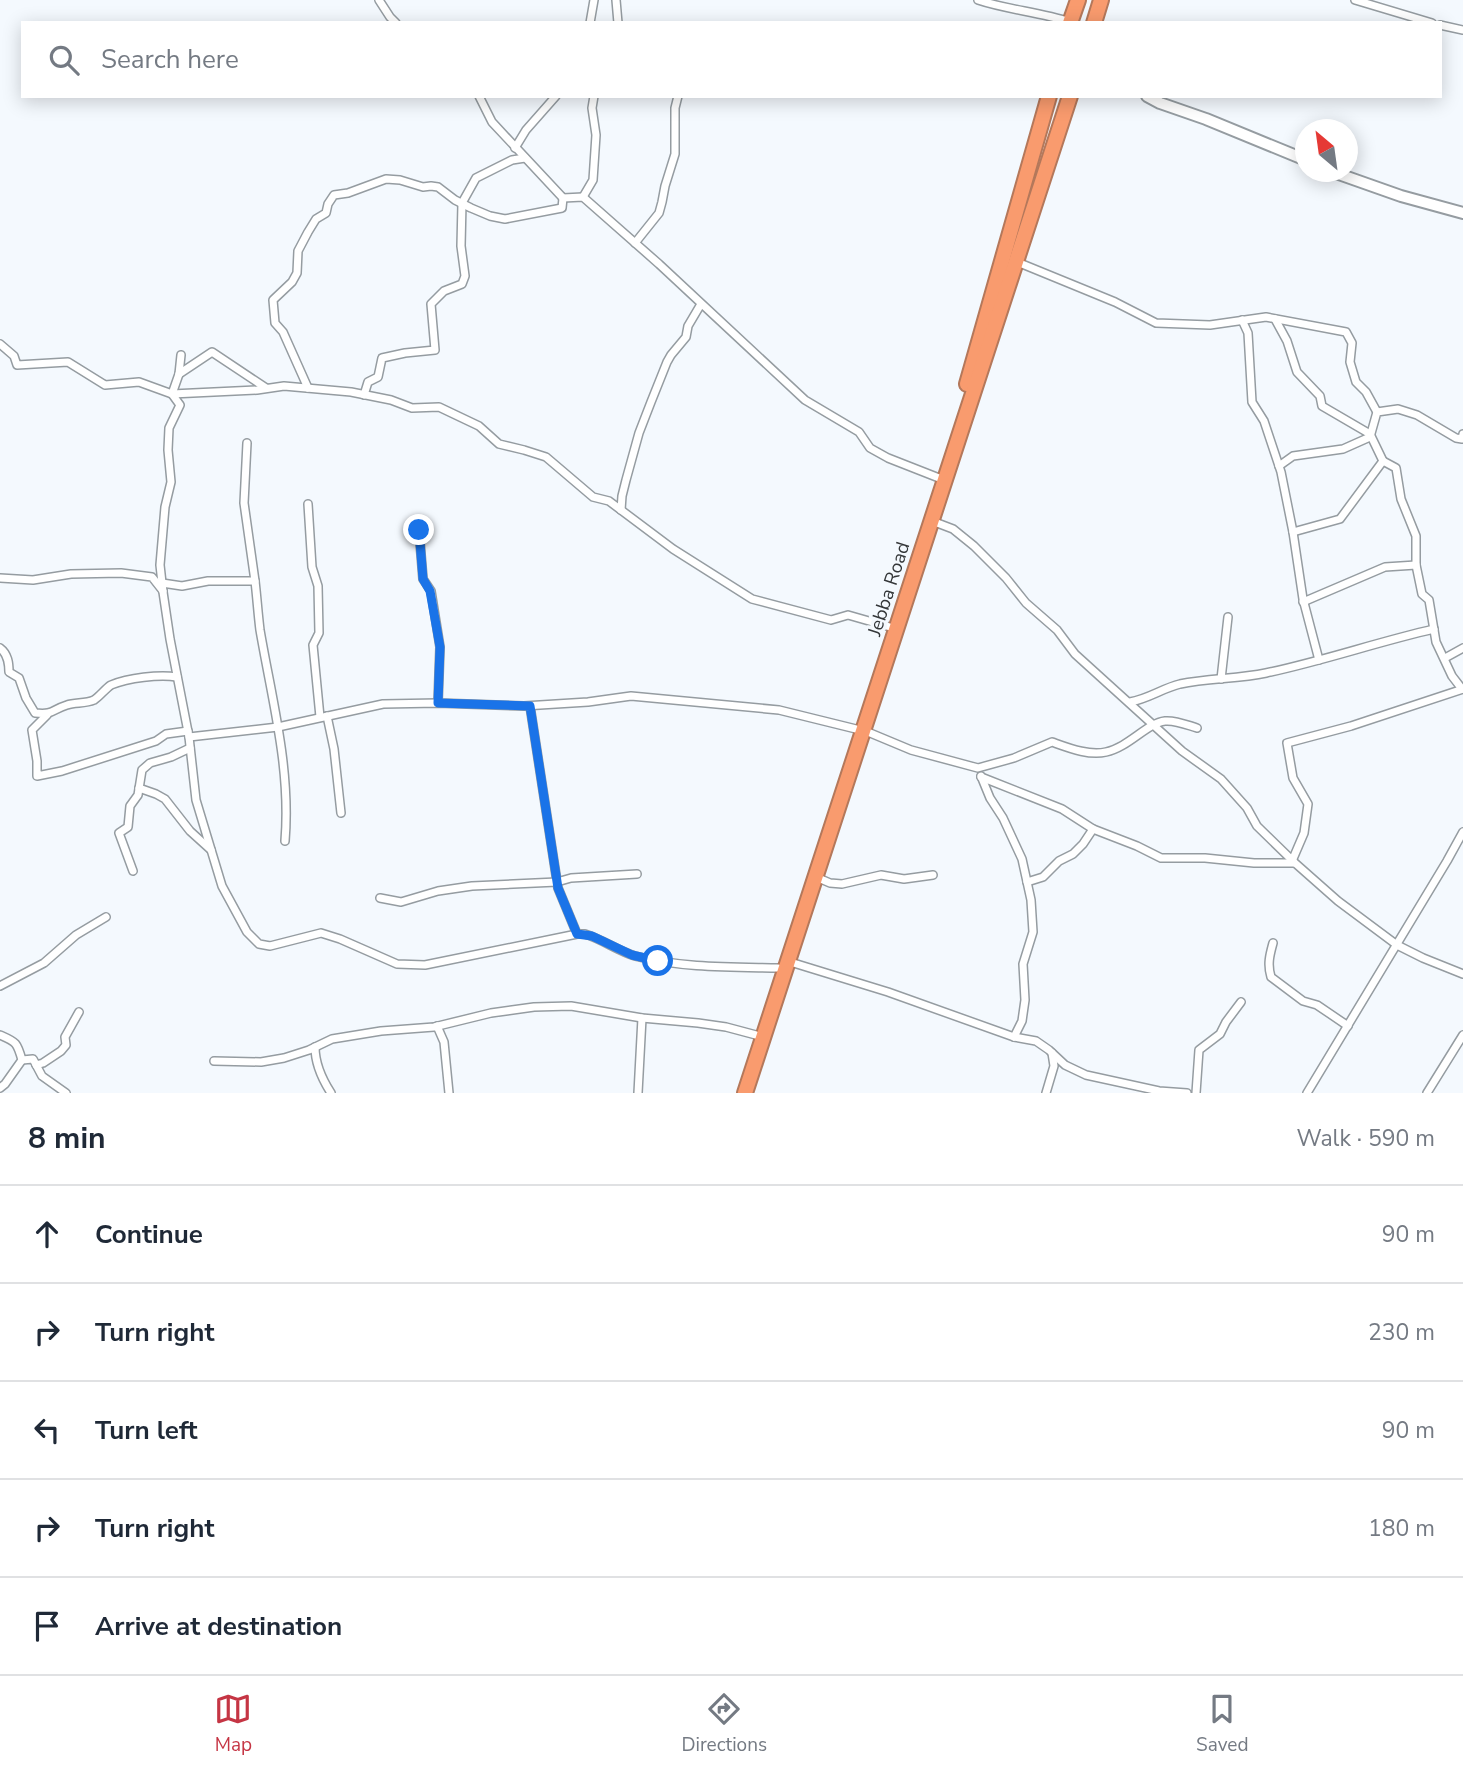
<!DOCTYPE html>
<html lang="en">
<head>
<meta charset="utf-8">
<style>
	body { margin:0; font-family:"Nunito Sans",sans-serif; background:#f6f6f7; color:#1f2937 }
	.compass { position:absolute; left:1295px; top:119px; width:63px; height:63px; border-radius:50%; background:#fff; box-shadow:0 4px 18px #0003; rotate:331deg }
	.stop { position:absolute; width:21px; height:21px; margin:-16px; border:5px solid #1a73e8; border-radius:50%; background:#fff }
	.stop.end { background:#1a73e8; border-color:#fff; box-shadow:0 2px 7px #0008 }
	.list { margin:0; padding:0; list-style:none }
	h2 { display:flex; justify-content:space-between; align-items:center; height:91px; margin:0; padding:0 28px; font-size:30px }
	h2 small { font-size:23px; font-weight:400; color:#747a83 }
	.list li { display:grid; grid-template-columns:46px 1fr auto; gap:21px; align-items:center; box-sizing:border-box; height:98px; padding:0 28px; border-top:2px solid #e0e1e3 }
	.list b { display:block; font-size:26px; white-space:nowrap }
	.list em { font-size:23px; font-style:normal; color:#747a83 }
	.icon { flex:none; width:38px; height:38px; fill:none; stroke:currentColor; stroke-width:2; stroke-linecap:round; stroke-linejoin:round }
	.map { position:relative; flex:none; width:1463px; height:1093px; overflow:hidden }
	.search { position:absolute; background:#fff; box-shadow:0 4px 18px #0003; left:21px; right:21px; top:21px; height:77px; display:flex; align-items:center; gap:18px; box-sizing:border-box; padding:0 24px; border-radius:0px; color:#747a83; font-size:26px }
	.sheet { height:581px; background:#fff }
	nav { display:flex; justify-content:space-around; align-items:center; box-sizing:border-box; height:98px; border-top:2px solid #e0e1e3; background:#fff; font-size:19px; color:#747a83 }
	nav a { display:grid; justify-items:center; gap:4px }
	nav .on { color:#c53544 }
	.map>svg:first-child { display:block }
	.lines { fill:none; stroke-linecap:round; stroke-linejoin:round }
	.street-casing { stroke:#959ca1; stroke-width:10 }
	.secondary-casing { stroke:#959ca1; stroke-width:14 }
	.highway-casing { stroke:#b4785b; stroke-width:18 }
	.street { stroke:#fff; stroke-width:7 }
	.secondary { stroke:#fff; stroke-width:10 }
	.highway { stroke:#f99b6e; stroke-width:14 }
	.route { stroke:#1a73e8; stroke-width:9 }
	.labels { text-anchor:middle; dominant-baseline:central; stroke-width:7; stroke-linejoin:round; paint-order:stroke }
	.street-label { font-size:19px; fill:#343739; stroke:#f4f9fe }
</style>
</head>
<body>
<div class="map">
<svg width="1463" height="1093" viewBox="0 0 1463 1093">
	<rect width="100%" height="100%" fill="#f4f9fe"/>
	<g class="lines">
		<defs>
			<g id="street">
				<path d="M379,0l11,17 6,6"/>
				<path d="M616,0l2,23"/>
				<path d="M978,0c30,10 62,12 92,22"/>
				<path d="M1355,0l77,23"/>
				<path d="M590,23l4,-23"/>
				<path d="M1440,25l23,5"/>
				<path d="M479,96l13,26 71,76 20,-1 76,67 146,136 54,32 11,16 18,10 51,20"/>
				<path d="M515,148l11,-18 30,-34"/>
				<path d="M583,197l10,-17 3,-45 -4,-27 2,-12"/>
				<path d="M635,243l24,-30 3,-11 3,-16 10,-32v-46l3,-12"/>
				<path d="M1017,262l98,40 41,21 54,2 56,-8 80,15 6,11 -2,19 6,20 10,10 11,20"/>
				<path d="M1275,319l12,22 10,31 23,24 2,10 48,28 13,27 -43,58 -47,13"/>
				<path d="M1242,320l6,13 4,69 12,19 17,51 12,60 10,67 16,61"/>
				<path d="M0,344l14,12 3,9 51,-3 37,23 34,-3 33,12 85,-4 27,-4 67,6 40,8 21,8 27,-1 40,19 20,18 25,6 22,7 47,40 16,4 64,48 79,50 79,21 17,-5 42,12"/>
				<path d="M181,355l-2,19 -7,20 8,11 -11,23 -1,22 3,32 -6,25 -5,58 3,27 7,47 19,98 7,63 26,86 25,46 12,12 11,2 51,-13 19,6 57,25 28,1 152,-31h8c17,5 33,17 50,22 47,12 95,11 143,12"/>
				<path d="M179,374l33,-22 54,36"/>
				<path d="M308,388l-25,-56 -8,-9 -2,-23 19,-18 5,-9 1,-22 10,-19 8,-13 10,-6 2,-9 6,-9 14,-2 38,-14 14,1 23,7 8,-1 7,1 17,13 16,8 19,8 15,3 57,-11 1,-10"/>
				<path d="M364,395l4,-13 10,-5 4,-19 23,-5 30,-3 -4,-46 13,-13 18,-7 3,-8 -4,-30 1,-43 14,-25 36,-18 13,-2"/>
				<path d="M247,443l-3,60 11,78"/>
				<path d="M1383,461l13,7 5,31 15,37v29l6,29 7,6 7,42 16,34 10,13"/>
				<path d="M1279,466l14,-10 50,-7 27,-12 7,-25 21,-3 19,6 39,23 6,1 1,-5"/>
				<path d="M308,504l4,63 6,19 1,47 -6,12 7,72"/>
				<path d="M621,510l1,-14 4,-16 13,-47 12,-31 16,-40 4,-7 15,-18 2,-11 13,-22"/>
				<path d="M932,521l21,8 21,17 32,32 20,25 31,27 18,24 107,97 39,28 26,29 10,18 38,37 43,38 59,44 26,13 40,16"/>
				<path d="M419,530l4,49 8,12 9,56 -2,56"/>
				<path d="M0,578l33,2 38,-6 50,-1 31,4 11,14"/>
				<path d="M162,583l20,3 26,-5h47c2,17 3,33 5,49 12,70 31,139 25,211"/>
				<path d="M1303,602l82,-35 31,-2"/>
				<path d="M0,648c8,6 9,15 9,24l10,6 7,20 9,15c19,2 16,-3 32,-8 8,-3 18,-1 27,-5 6,-4 11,-11 17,-15 17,-7 48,-11 66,-8"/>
				<path d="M1445,658l18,-10"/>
				<path d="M1221,679l7,-62"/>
				<path d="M1130,702c18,-3 33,-14 50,-18 29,-6 58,-5 86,-11 57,-12 111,-31 168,-44"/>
				<path d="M530,706l28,182 19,46"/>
				<path d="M47,715l-15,15 5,31v15l25,-5 94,-30 10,-7 22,-3"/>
				<path d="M327,716l7,33 7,64"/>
				<path d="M863,730l48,20 67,18 36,-10 38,-16c17,6 37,14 54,10 23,-5 41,-29 59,-31 11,-1 22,4 32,7"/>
				<path d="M189,737l89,-10 105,-23 55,-1 86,3 64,-4 43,-6 148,14 77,19"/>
				<path d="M981,776l9,22 13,20 19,41 9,41 2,32 -10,32 2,36 -3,21 -8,16"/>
				<path d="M981,777l81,32 31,20 44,17 24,12h44l49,5h40"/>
				<path d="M139,788l17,6 9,5 25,32 21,19"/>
				<path d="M1292,861l12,-28 4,-29 -15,-26 -6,-35 64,-17 112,-37"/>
				<path d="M133,871l-14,-38 9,-6 2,-21 8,-11 4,-25 8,-7 21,-6 19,-9"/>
				<path d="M816,877l14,6 12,1 39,-9 23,4 29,-4"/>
				<path d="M1027,882l16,-5 16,-16 14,-7 10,-10 10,-15"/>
				<path d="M380,898l21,4 37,-11 34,-5 85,-4 14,-4 66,-4"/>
				<path d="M1273,943c-3,11 -6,21 -2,34l32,24 14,4 31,21"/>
				<path d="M787,961l101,31 126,45 22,4 13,9 16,15 21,10 73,16 28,2"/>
				<path d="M0,986l44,-23 32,-28 30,-18"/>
				<path d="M437,1026l7,16 5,51"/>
				<path d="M0,1035c16,7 17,7 22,25l-17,24 -5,4"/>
				<path d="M315,1047c0,17 7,32 16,46"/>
				<path d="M22,1060l11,-1 9,17 24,17"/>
				<path d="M214,1061l47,1 23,-4 25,-8 23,-11 49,-8 53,-4 57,-14 43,-6 37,-1 71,12 56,5 28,4 30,8"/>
				<path d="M36,1065l7,-2 18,-12 5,-6 -1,-8 14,-25"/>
				<path d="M638,1093l4,-75"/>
				<path d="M1046,1093l8,-27 -2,-13"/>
				<path d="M1196,1093l3,-43 21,-16 6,-12 15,-20"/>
				<path d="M1307,1093l140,-232 16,-29"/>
				<path d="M1427,1093l36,-58"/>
			</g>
			<g id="secondary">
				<path d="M1147,96l13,7 46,16 100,41"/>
				<path d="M1333,172l68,24 62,17"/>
			</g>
			<g id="highway">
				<path d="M1070,23l8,-23"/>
				<path d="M1094,23l7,-23"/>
				<path d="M967,384l82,-288"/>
				<path d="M745,1093l325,-997"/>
			</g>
		</defs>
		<use href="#street" class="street-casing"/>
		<use href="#secondary" class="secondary-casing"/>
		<use href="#highway" class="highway-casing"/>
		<use href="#street" class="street"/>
		<use href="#secondary" class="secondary"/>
		<use href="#highway" class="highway"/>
	</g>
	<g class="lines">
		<path class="route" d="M419,530l4,49 7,12 10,56 -2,56 92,3 28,182 19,46 15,2 40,19 26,6"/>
	</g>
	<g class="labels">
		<g class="street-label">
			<text transform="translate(889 589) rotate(-72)">Jebba Road</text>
		</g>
	</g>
</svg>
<svg class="compass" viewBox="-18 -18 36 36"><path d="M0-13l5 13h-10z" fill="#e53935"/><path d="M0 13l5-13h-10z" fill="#747a83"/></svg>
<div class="stop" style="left:658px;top:961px"></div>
<div class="stop end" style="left:419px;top:530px"></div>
<div class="search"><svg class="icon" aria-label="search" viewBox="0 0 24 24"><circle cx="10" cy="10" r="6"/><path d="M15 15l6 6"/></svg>Search here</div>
</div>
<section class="sheet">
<h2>8 min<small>Walk · 590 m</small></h2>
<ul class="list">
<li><svg class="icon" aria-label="ahead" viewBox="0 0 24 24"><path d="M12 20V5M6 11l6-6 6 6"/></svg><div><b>Continue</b></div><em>90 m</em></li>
<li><svg class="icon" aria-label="right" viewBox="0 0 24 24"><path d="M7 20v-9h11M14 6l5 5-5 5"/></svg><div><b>Turn right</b></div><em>230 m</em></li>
<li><svg class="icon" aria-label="left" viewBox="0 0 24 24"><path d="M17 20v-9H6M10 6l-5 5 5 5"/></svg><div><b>Turn left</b></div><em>90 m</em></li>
<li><svg class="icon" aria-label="right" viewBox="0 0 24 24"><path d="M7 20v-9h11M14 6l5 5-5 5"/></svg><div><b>Turn right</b></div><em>180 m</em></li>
<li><svg class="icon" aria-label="arrive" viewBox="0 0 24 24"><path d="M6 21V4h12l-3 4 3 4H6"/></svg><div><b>Arrive at destination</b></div></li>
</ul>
</section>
<nav>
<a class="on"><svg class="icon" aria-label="map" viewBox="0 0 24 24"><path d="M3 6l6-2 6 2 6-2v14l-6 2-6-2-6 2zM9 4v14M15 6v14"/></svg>Map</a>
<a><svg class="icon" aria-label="directions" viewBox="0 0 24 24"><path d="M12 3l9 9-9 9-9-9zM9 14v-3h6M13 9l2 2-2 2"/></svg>Directions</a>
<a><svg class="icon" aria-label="saved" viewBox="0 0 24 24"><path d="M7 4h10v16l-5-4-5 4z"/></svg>Saved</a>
</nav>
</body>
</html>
